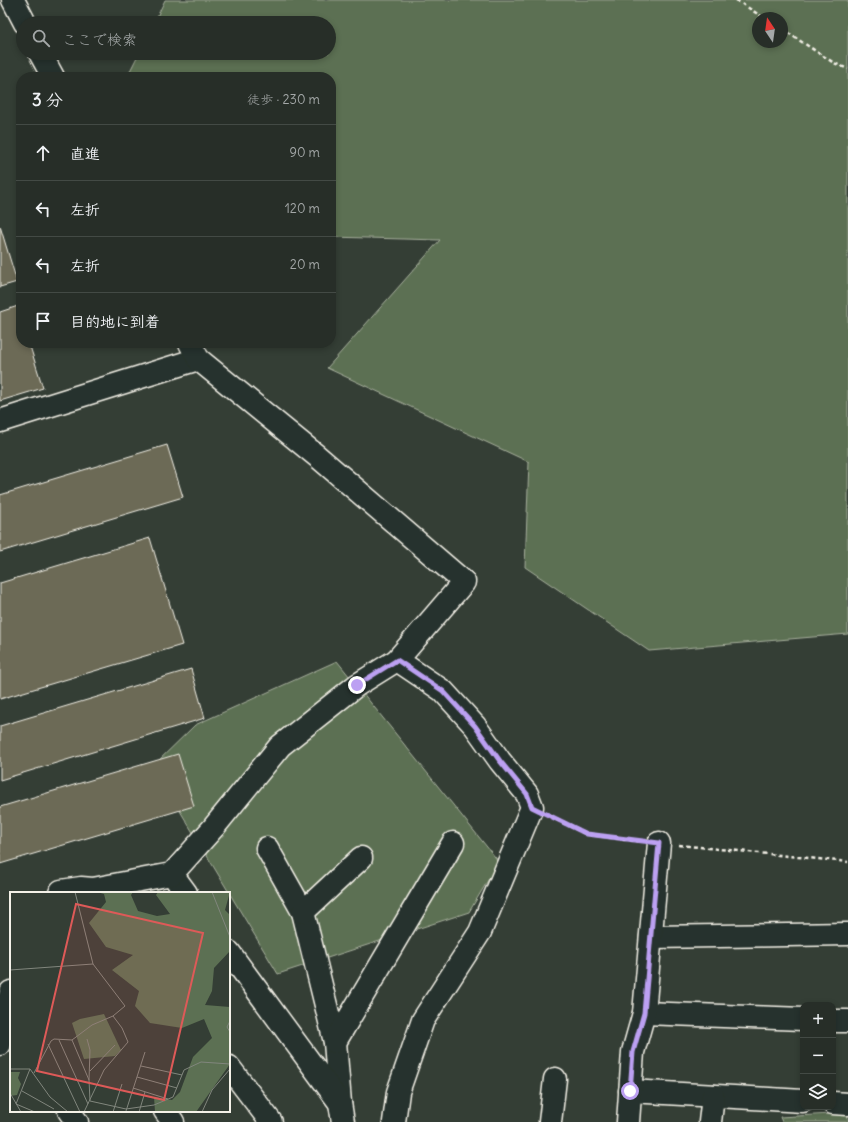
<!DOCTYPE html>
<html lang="ja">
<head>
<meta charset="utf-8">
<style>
	body { margin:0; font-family:Delius,"Klee One",sans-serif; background:#2f3630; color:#f1f3f6 }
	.controls { position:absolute; right:12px; bottom:12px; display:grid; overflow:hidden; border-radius:8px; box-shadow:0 2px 6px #0003 }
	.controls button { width:36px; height:36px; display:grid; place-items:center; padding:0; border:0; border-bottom:1px solid #434a45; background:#272e28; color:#f1f3f6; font:20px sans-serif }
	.compass { position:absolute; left:752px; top:12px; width:36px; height:36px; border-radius:50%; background:#272e28; box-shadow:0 2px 6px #0003; rotate:347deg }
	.stop { position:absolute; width:12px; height:12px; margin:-9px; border:3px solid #bca0f2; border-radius:50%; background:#fff }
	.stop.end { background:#bca0f2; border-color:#fff; box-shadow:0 1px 4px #0008 }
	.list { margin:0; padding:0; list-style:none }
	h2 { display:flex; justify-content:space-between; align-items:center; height:52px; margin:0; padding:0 16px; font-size:17px }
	h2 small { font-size:13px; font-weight:400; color:#a4a8a8 }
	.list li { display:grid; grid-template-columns:26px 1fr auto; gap:12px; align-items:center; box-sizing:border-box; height:56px; padding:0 16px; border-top:1px solid #434a45 }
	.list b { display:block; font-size:15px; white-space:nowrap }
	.list em { font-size:13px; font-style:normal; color:#a4a8a8 }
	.icon { flex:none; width:22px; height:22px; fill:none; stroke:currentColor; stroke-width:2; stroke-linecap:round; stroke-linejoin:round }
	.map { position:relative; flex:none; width:848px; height:1122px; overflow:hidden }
	.search { position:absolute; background:#272e28; box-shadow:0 2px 6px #0003; left:16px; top:16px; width:320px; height:44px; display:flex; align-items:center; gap:10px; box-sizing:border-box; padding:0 14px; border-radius:22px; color:#a4a8a8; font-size:15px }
	.panel { position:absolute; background:#272e28; box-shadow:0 2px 6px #0003; left:16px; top:72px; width:320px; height:276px; border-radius:16px }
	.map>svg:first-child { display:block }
	.green { fill:#5c7053; stroke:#a8b09e; fill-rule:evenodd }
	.building { fill:#6c6b56; stroke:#f4f1e8 }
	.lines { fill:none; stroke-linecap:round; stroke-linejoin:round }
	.minor-casing { stroke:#f4f1e8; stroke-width:25 }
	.path { stroke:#f4f1e8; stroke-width:2.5; stroke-dasharray:4 3; stroke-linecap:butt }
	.minor { stroke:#26332d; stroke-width:22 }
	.route { stroke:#bca0f2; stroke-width:5 }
	.inset-road { fill:none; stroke:#81867d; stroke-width:1 }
	.view { fill:#de5a58; fill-opacity:0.15; stroke:#de5a58; stroke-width:2 }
	.inset-edge { fill:none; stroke:#f4f1e8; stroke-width:2 }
</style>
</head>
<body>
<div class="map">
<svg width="848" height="1122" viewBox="0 0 848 1122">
	<rect width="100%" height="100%" fill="#343e35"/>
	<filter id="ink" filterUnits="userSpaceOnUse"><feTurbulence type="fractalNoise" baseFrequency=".025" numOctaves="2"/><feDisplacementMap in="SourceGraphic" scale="8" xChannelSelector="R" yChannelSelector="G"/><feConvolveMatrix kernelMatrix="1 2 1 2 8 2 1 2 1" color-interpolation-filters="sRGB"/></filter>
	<g filter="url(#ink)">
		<g class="green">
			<path d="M165,0h683v634l-199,17 -124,-84 4,-105 -202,-94 113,-128 -109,-3v-160h-204l12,-24h190v-30h-175zM758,18h24v24h-24z"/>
			<path d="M337,661l162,201 -30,50 -191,62 -125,-208 42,-41z"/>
			<path d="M848,1113v9h-66l-2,-5z"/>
		</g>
		<g class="building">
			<path d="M0,226l17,56 -17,5z"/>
			<path d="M18,306l3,9v28h8l14,45 -43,13v-89z"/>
			<path d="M167,445l16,52 -183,55v-57z"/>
			<path d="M150,538l32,107 -182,54v-116z"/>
			<path d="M191,669l14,49 -205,62v-54z"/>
			<path d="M178,754l16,52 -194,58v-57z"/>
		</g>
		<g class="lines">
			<defs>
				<g id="minor">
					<path d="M13,0l12,23"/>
					<path d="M40,53l13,24"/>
					<path d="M0,421l198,-62"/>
					<path d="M267,848l36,64 32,130 5,61"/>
					<path d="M172,874l14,19"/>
					<path d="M60,893l1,-2 20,-3 12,1 79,-15 42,-47 66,-81 77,-61 40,-25 67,-78 -147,-126 -119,-97 -8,-16"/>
					<path d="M303,912l58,-54"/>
					<path d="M651,937l197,-3"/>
					<path d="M229,952l111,151 3,19"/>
					<path d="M644,1013l159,6"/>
					<path d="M833,1021h15"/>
					<path d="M335,1042l118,-199"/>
					<path d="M0,1044l3,-20 8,-32"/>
					<path d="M229,1067l42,55"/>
					<path d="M630,1091l173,10"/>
					<path d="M833,1103l15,1"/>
					<path d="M69,1111l8,11"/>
					<path d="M165,1111l8,11"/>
					<path d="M394,1122l4,-30 25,-72 57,-88 52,-125 -5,-13 -27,-33 -25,-35 -32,-35 -46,-31"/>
					<path d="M550,1122l5,-43"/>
					<path d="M628,1122l5,-70 11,-39 15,-170"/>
					<path d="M710,1122l3,-26"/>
				</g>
			</defs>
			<use href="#minor" class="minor-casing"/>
			<g class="path">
				<path d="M736,0l28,18"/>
				<path d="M782,29l52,34 14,6"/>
				<path d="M550,816l37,18 51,7"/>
				<path d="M679,845l169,17"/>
			</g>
			<use href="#minor" class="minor"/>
		</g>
	</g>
	<g class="lines" filter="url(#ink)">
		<path class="route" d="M357,685l40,-25 46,31 32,35 25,35 27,33 5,13 55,27 72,9 -15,170 -11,39 -3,39"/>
	</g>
	<g transform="translate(10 892)">
		<rect width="220" height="220" fill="#343e35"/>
		<path d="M87,0h36l-2,3 7,16 19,5 13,-2 -14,-19 2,-3h72l-5,18 5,5v36l-16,17 -2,23 -7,14 25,2v57l-34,48h-41l-1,-15 18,3 8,-8 13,-35 19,-19 -8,-19 -22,9 -32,-5 -15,-17 4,-15 -27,-21 21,-15 -27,-8 -17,-24 17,-21 -2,-8zM94,122l17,36 -6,6 -31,3 -12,-36 8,-4zM0,180h10l-2,6 3,6 -4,11 -7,1z" fill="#5c7053"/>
		<path class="inset-road" d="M202,0l18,45M0,78l83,-6M220,129l-3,6 3,5M77,147l3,11 -1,30M49,148l29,64M62,148l17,40 1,21 36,8 28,-4 19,-8 11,-27 17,-8 29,2M38,152l32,68M131,174l41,9M0,177h20l20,28 18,15M20,177l-14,35 19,8M80,179l25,-26M24,181l17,-32 3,-2 18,1 20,-15 21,-9 12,-10 -32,-42 -18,-72M127,185l40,11M123,196l35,11M12,199l32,18M0,201l11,19M116,219l19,-59M74,220l20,-42 24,-28 -6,-14 -9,-12M103,220l9,-28M129,220l6,-20M192,220l10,-22 18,-21"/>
		<path class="view" d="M66,12l127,29 -39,167 -127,-29z"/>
		<rect width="220" height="220" class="inset-edge"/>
	</g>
</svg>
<div class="controls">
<button>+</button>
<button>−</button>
<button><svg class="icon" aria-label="layers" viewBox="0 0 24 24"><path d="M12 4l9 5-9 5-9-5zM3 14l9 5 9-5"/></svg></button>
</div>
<svg class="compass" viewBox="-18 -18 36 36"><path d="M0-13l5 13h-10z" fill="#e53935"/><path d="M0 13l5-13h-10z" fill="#a4a8a8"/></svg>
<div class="stop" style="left:630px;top:1091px"></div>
<div class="stop end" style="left:357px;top:685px"></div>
<div class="search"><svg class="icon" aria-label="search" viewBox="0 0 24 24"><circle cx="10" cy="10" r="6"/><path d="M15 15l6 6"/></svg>ここで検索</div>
<section class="panel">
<h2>3 分<small>徒歩 · 230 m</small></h2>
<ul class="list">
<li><svg class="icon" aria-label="ahead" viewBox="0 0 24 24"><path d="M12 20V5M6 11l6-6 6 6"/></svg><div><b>直進</b></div><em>90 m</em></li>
<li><svg class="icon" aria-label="left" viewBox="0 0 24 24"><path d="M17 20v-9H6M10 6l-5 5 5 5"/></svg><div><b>左折</b></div><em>120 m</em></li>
<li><svg class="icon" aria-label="left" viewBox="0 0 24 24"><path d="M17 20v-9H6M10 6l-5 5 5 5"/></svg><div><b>左折</b></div><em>20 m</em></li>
<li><svg class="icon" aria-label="arrive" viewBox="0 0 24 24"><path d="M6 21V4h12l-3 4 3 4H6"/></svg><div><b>目的地に到着</b></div></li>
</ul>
</section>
</div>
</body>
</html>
